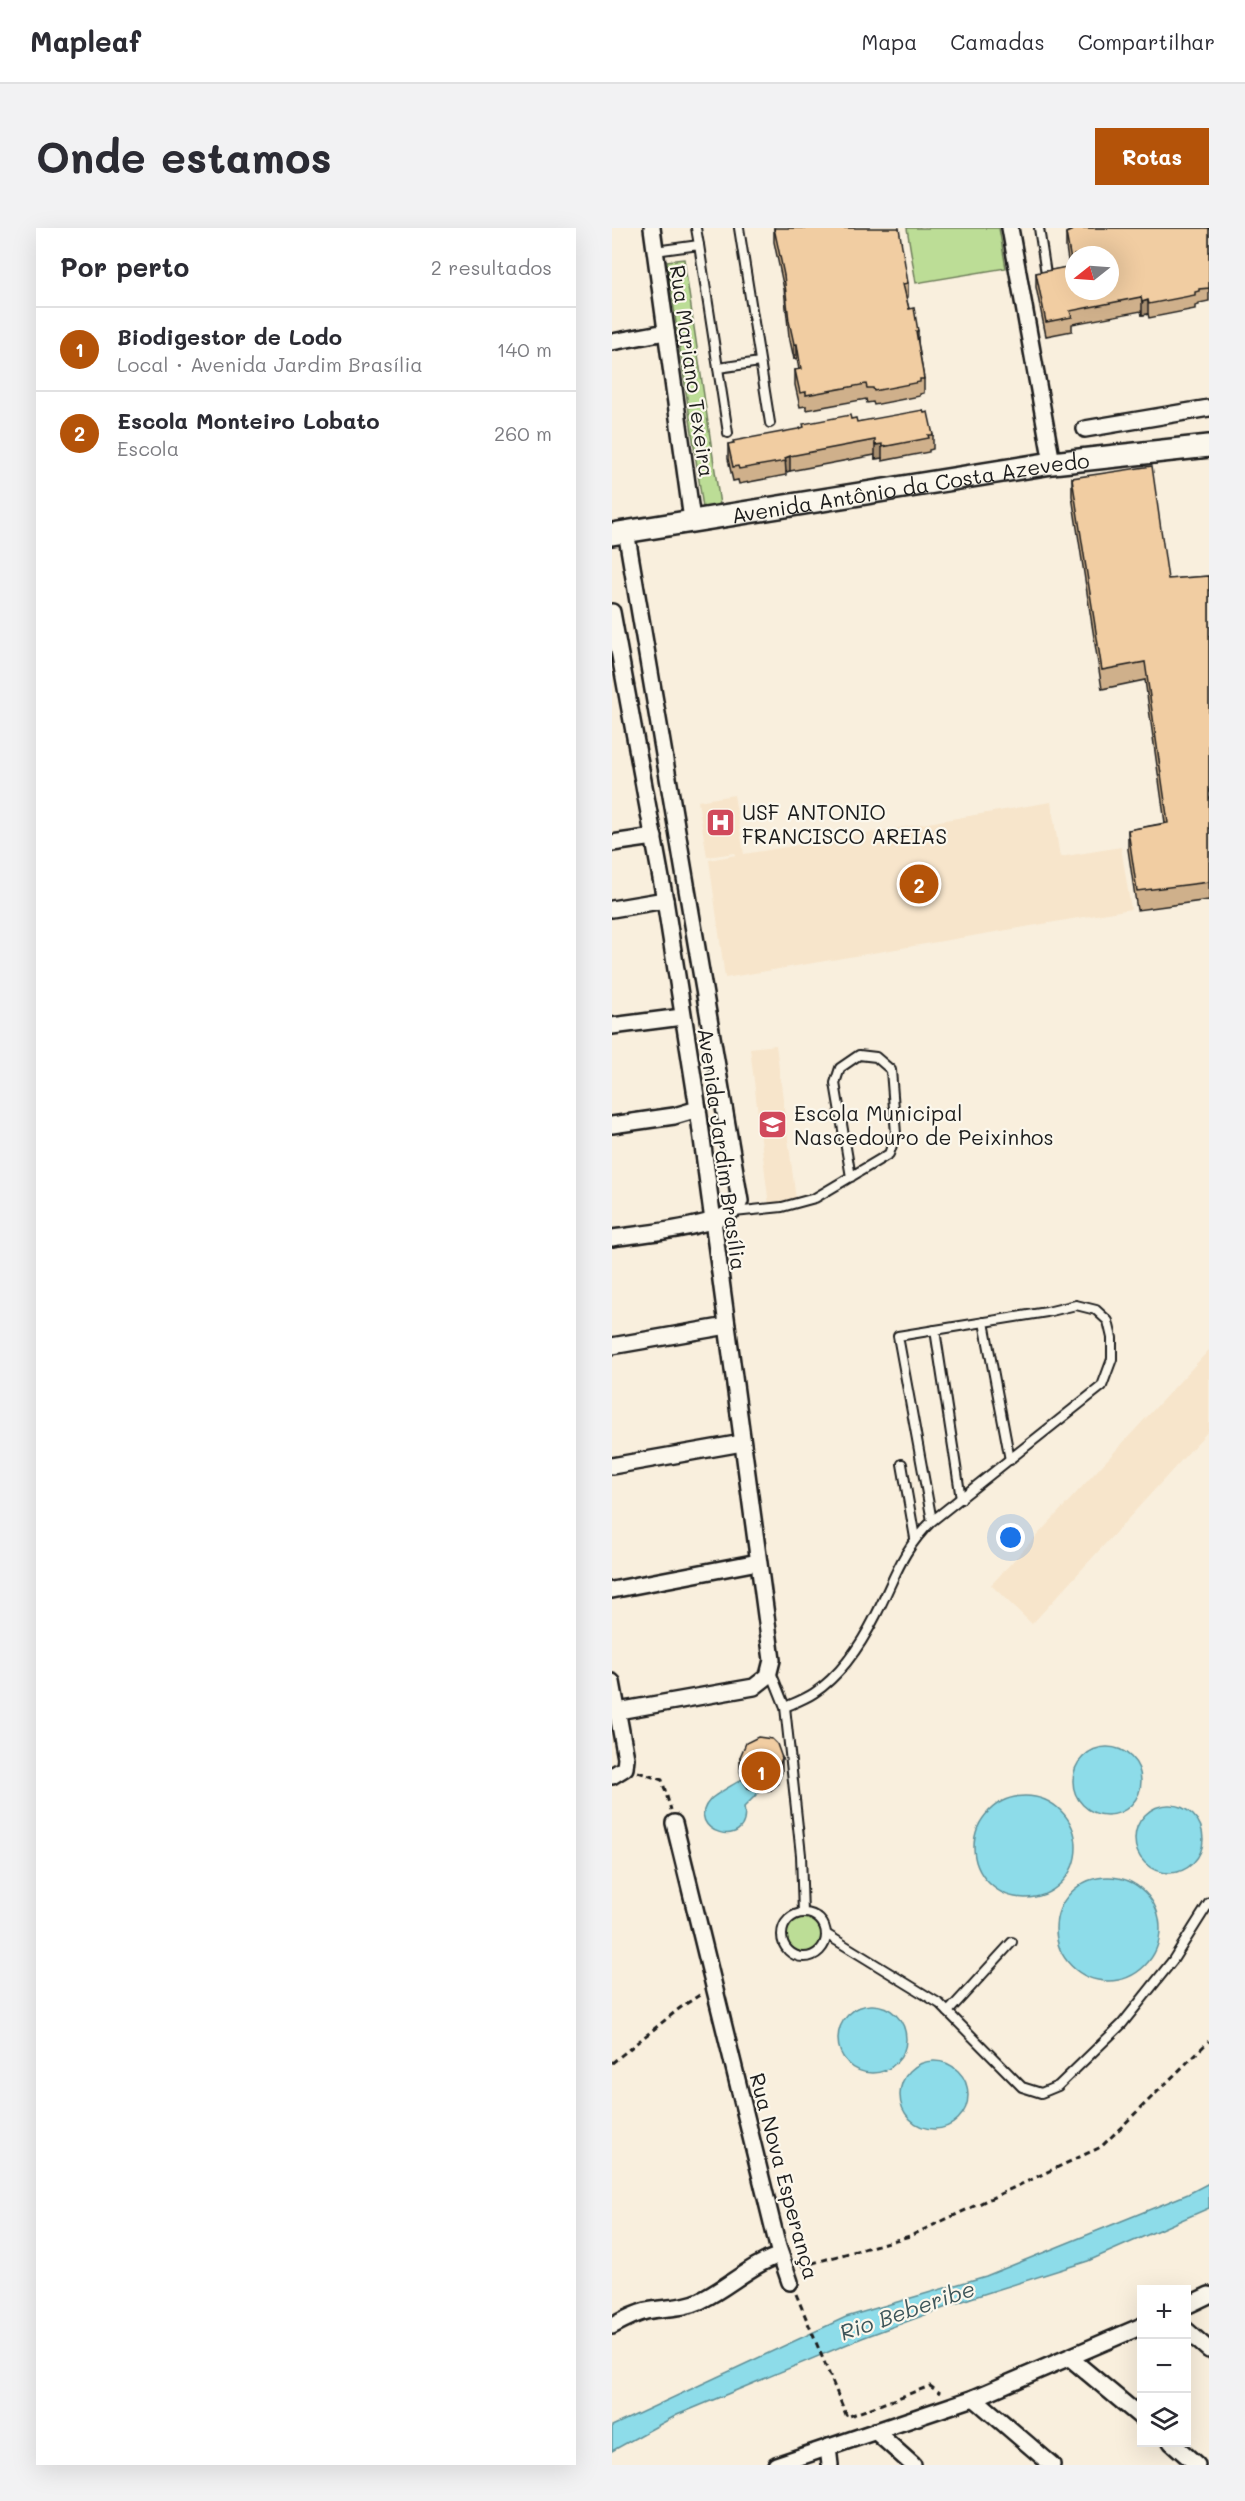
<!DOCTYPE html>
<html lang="pt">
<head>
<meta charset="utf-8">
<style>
	body { margin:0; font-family:Mali,sans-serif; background:#f2f2f3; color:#2b2b33 }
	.controls { position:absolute; right:18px; bottom:18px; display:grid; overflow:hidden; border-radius:0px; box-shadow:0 6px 24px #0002 }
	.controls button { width:54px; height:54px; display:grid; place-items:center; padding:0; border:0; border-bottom:2px solid #e1e1e2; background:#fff; color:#2b2b33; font:30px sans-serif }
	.compass { position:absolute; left:453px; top:18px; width:54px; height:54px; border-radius:50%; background:#fff; box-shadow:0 6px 24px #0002; rotate:253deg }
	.you { position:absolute; left:399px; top:1310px; width:21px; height:21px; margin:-15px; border:4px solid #fff; border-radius:50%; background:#1a73e8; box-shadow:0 0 0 9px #1a73e833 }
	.badge { display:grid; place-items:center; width:39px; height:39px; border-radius:50%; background:#b45309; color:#fff; font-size:20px; font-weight:700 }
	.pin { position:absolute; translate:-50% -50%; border:3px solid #fff; box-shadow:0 2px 6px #0006 }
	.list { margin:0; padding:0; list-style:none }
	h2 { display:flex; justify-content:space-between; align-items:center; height:78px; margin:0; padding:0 24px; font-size:26px }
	h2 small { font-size:20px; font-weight:400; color:#7c7c81 }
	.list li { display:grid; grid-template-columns:39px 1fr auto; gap:18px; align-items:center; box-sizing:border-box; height:84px; padding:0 24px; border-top:2px solid #e1e1e2 }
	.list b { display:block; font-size:22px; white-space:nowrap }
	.list p { margin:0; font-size:20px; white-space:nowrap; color:#7c7c81 }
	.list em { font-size:20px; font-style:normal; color:#7c7c81 }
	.icon { flex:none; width:33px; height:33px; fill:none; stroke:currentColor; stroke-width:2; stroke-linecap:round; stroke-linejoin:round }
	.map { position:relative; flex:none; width:597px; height:2237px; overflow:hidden; border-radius:0px }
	header { display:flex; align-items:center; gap:36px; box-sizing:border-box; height:84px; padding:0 30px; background:#fff; border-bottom:2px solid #e1e1e2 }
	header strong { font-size:28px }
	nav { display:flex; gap:33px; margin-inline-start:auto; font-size:21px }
	.intro { display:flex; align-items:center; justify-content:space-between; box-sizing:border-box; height:144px; padding:0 36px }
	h1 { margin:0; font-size:42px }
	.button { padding:15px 27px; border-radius:0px; background:#b45309; color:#fff; font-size:21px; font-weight:700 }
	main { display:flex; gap:36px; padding:0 36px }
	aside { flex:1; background:#fff; border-radius:0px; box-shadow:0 6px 24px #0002 }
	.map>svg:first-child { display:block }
	.built { fill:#f7e5cb }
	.green { fill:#bcdd96; stroke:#6c7c59; stroke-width:1.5 }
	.water { fill:#8ddce9; stroke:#608f97; stroke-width:1.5 }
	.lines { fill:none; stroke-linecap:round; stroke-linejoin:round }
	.service-casing { stroke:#1c1c1c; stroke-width:12 }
	.minor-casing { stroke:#1c1c1c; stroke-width:20 }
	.secondary-casing { stroke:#1c1c1c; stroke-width:26 }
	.path { stroke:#1c1c1c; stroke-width:3; stroke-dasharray:6 4.5; stroke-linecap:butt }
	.service { stroke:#fbf7ec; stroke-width:8 }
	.minor { stroke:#fbf7ec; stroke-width:15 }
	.secondary { stroke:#fbf7ec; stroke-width:21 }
	.wall { fill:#cfb08b; stroke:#1c1c1c; stroke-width:1.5 }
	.shaded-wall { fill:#a99071; stroke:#1c1c1c; stroke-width:1.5 }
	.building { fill:#f1cda2; stroke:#1c1c1c; stroke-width:1.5; fill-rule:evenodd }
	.labels { text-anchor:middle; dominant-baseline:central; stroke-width:4.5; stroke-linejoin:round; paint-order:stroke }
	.street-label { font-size:21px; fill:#1c1c1c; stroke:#fbf7ec }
	.poi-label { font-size:21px; fill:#1c1c1c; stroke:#fbf7ec; text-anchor:start }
	.water-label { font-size:22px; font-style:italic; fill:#3e565a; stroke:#fbf7ec }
</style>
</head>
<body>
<header>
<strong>Mapleaf</strong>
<nav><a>Mapa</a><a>Camadas</a><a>Compartilhar</a></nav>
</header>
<div class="intro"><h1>Onde estamos</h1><a class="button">Rotas</a></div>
<main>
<aside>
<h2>Por perto<small>2 resultados</small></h2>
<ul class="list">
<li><span class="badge">1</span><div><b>Biodigestor de Lodo</b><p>Local · Avenida Jardim Brasília</p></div><em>140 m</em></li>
<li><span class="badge">2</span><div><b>Escola Monteiro Lobato</b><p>Escola</p></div><em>260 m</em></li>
</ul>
</aside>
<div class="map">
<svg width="597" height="2237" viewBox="0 0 597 2237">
	<rect width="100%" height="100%" fill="#f9efdd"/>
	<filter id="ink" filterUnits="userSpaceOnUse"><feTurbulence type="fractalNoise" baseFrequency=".0167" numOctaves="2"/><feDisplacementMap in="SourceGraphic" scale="12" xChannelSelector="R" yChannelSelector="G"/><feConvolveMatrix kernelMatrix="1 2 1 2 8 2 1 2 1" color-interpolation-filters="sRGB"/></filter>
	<g filter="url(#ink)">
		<g class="built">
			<path d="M122,567l10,59 307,-52 9,55 61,-10 10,62 -406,69 -16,-118 27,-5 -1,-2 -28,4 -9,-56z"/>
			<path d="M164,817l20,155 -27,6 -19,-158z"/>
			<path d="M597,1122v80l-177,194 -41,-39z"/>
		</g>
		<g class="green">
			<path d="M295,0h92l7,40 -90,15z"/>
			<path d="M72,31l36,246 -17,3 -36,-247z"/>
			<circle cx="191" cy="1707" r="19"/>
		</g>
		<g class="water">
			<circle cx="495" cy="1553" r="34"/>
			<path d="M130,1551l6,9 11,4 -15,15c8,47 -62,23 -34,-7 4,-5 25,-16 32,-21z"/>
			<circle cx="413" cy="1619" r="51"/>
			<circle cx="557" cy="1611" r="34"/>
			<circle cx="496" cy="1701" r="52"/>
			<circle cx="260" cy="1811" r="34"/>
			<circle cx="322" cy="1867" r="34"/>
			<path d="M597,1955v25l-121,53 -117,37 -109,40 -185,77 -65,36v-25l234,-109 140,-41 202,-82z"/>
		</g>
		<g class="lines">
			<defs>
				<g id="service">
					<path d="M84,0l3,17"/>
					<path d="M127,0l31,195"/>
					<path d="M427,0l7,46"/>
					<path d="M43,23l44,-6 29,188"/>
					<path d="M106,140l42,-6"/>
					<path d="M122,984l48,-5 33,-9 74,-44 7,-20 -5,-64 -15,-13 -17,-2 -19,13 -5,15 16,94"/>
					<path d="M372,1094l26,138"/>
					<path d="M323,1102l26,169"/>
					<path d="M290,1236l13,74"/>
					<path d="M159,1444l14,35 16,148 2,58"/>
					<path d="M173,1479c9,-4 20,-8 29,-14 27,-18 48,-50 62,-78 19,-37 25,-64 56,-94l170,-135 10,-27v-21l-4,-17 -12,-11 -20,-5 -29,7 -149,24 34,185"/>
					<circle cx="192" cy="1707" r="22"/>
					<path d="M214,1706l114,70 82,83 19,6 17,-7 64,-62 51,-64 36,-57"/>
					<path d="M336,1784l64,-70"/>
				</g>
				<g id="minor">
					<path d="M40,0l40,292"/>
					<path d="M398,0l42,235"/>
					<path d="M0,114l54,-10"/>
					<path d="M473,201l124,-21"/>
					<path d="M0,384l53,288 33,209 74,551 -4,16 -14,11 -136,24"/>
					<path d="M0,615l42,-6"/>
					<path d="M0,681l53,-9"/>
					<path d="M0,798l70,-9"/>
					<path d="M0,897l62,-9 24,-7"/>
					<path d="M0,1010c26,-4 121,-11 128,-37l-114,-670"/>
					<path d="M0,1118l115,-20"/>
					<path d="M0,1238l130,-23"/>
					<path d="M0,1362l146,-28"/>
					<path d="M0,1454l14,76 -1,10 -13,8"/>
					<path d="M62,1595l104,424 12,35"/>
					<path d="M574,2078l23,-11"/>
					<path d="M0,2098c11,-6 22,-12 34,-15 18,-4 37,-2 54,-10 29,-14 50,-36 80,-46"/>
					<path d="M574,2102l23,20"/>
					<path d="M458,2130l72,60"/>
					<path d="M362,2170l78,67"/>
					<path d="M263,2203l38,34"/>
					<path d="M559,2214l26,23"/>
					<path d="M216,2219l2,18"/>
					<path d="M164,2237l198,-67 168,-72"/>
				</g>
				<g id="secondary">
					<path id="s1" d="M0,306l440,-71 157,-17"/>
				</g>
			</defs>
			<use href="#service" class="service-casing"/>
			<use href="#minor" class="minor-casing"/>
			<use href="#secondary" class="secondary-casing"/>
			<g class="path">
				<path d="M26,1544l24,8 9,30"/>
				<path d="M0,1835l68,-55 21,-14"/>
				<path d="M190,2038l108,-30 191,-89 108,-106"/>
				<path d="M184,2066l51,123 83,-31 10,7"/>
			</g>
			<use href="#service" class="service"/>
			<use href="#minor" class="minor"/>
			<use href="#secondary" class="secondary"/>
		</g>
		<g class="wall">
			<path d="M162,0l134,55v14l-2,1 3,11 9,22v11l6,37v14l-4,1v2l-46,9 -1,-3 -6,1 -1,-4 -60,11v-4l-6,1 -5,-22v-15h4l-2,-12 -3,1 -5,-23 -5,-47 -10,-47z"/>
			<path d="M458,0h139v73l-10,2v2l-4,1v3l-46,9 -1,-4 -6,1 -1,-4 -69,13v7l-26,5 -10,-49v-14l33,-6 -3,-20v-14l4,-2z"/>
			<path d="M312,185l9,22v14l-4,1v2l-47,9v-3l-7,1v-4l-85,16 -4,1v3l-47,9 -1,-4 -5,1 -5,-22v-15l123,-25 6,3z"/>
			<path d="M460,250l96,101 41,-3v324l-72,10 -9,-61v-19l37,-7 -20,-143 -43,9 -30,-193z"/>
			<path d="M128,1529l42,15 -5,13 -6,5 -12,2 -11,-4 -6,-9 -2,-8z"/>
		</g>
		<g class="shaded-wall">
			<path d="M536,72v14l-6,1v-13z"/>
			<path d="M182,116h3v14l-3,1z"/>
			<path d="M270,216v14l-7,1v-14z"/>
			<path d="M178,228v15l-4,1 -1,-14z"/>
			<path d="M170,1530v14l-5,13 -6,5 -12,2v-14z"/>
		</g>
		<g class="building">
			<path d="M162,0h125l9,55 -5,1 6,25 5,-1 4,23h-2l8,48h-4v3l-46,9 -1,-3h-6l-1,-4 -60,11v-3l-6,1 -5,-23 6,-1 -4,-25h-3l-5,-23 -5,-46z"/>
			<path d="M461,0h136v60l-10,1v2l-4,1v3l-46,9 -1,-4 -6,2 -1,-5 -71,14 2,6 -26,5 -10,-49 36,-7 -6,-33 7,-3zM462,27h36v36h-36z"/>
			<path d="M311,182l1,3 4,-1 5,23h-5l1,3 -47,9v-3l-7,1v-5l-85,16 -5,2 1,3 -47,8 -1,-3 -5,1 -5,-23 6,-1 -1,-2 65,-12 6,-2 -1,-3 47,-9 1,4 5,-1 1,4z"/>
			<path d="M540,238l16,113 41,-3v306l-72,9 -9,-61 40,-7 -23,-161 -43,8 -30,-192z"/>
			<path d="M146,1509l14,2 5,5 5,14 -5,13 -6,5 -12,2 -11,-5 -6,-8 -2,-8 6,-14z"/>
		</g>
	</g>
	<defs>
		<symbol id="hospital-square" viewBox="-11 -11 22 22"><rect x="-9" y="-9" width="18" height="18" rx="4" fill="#d1495b" stroke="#fbf7ec"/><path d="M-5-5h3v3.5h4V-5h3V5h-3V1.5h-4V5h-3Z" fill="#fff"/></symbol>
		<symbol id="school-square" viewBox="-11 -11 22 22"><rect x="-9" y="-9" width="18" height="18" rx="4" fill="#d1495b" stroke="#fbf7ec"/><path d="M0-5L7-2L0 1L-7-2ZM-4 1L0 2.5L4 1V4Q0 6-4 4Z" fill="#fff"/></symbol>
	</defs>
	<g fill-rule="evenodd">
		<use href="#hospital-square" x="92" y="578" width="33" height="33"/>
		<use href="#school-square" x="144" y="880" width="33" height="33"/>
	</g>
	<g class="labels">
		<g class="street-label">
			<text transform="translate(81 143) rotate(82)">Rua Mariano Texeira</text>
			<text stroke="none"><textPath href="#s1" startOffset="302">Avenida Antônio da Costa Azevedo</textPath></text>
			<text transform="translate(111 921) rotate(82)">Avenida Jardim Brasília</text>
			<text transform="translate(173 1948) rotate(75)">Rua Nova Esperança</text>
		</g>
		<g class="poi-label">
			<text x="130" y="583">USF ANTONIO<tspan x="130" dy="24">FRANCISCO AREIAS</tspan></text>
			<text x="182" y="884">Escola Municipal<tspan x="182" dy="24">Nascedouro de Peixinhos</tspan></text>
		</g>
		<g class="water-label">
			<text transform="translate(295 2082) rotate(-19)">Rio Beberibe</text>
		</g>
	</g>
</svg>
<div class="controls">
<button>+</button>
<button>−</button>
<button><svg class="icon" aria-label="layers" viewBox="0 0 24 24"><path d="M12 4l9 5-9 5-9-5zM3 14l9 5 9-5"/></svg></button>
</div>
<svg class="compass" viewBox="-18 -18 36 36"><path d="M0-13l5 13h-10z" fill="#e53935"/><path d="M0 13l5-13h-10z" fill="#7c7c81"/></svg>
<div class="you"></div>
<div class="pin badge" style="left:149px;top:1543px">1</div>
<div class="pin badge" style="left:307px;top:656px">2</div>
</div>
</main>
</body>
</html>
